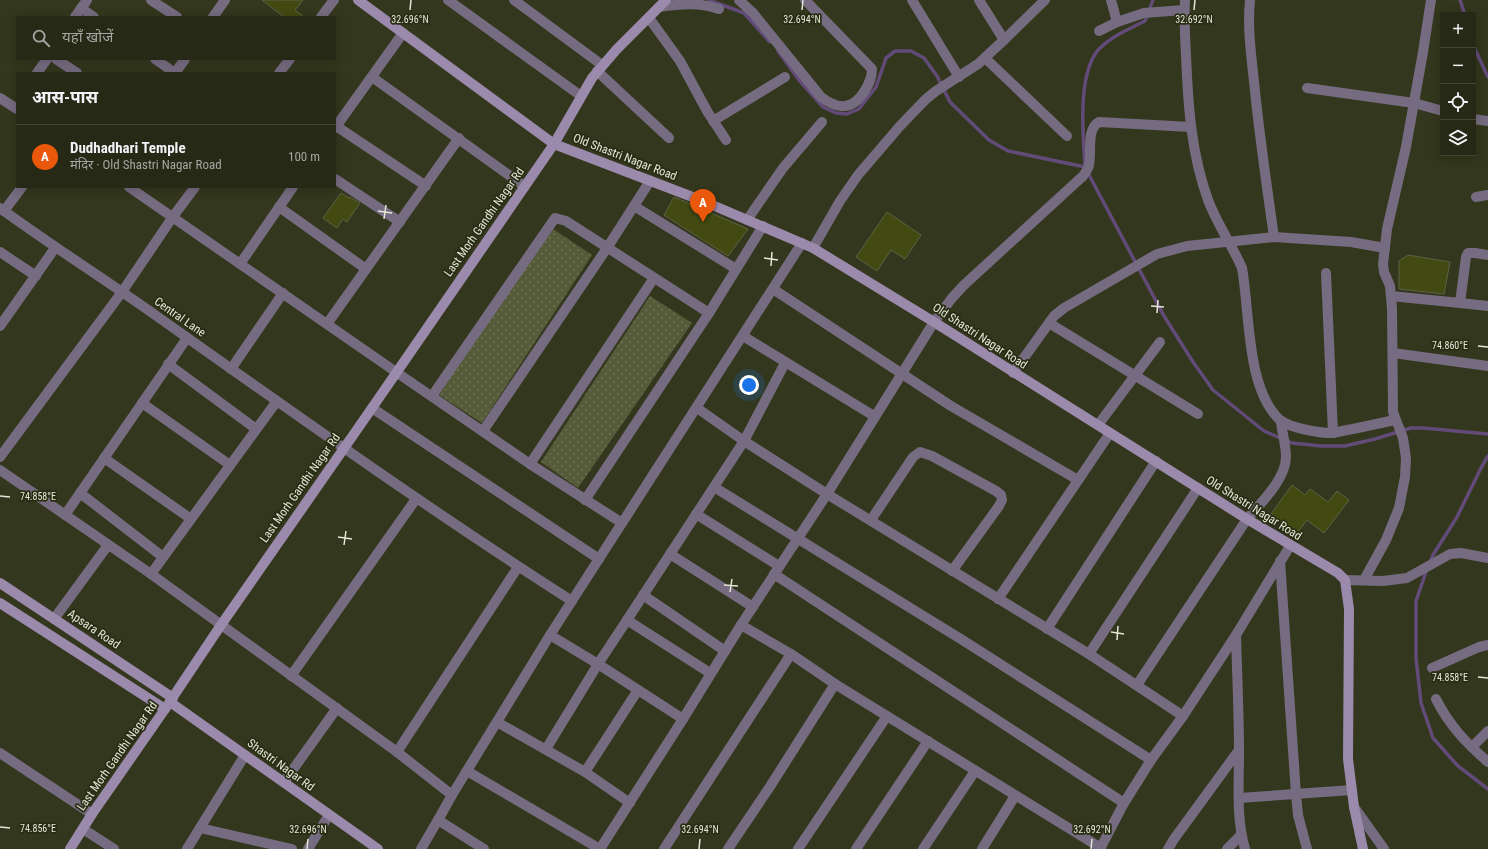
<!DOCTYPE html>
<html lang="hi">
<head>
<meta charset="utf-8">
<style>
	body { margin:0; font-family:"Roboto Condensed","Noto Sans Devanagari",sans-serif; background:#323523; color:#f1f3f6 }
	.controls { position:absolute; right:12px; top:12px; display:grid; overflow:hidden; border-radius:0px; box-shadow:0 2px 10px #0003 }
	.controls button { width:36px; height:36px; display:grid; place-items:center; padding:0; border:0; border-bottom:1px solid #424535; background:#262916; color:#f1f3f6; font:20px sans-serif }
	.you { position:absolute; left:749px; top:385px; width:14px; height:14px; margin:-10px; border:3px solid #fff; border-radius:50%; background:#1a73e8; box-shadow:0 0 0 6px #1a73e833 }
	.badge { display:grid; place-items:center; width:26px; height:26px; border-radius:50%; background:#ea580c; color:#fff; font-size:13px; font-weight:700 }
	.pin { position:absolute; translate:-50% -33px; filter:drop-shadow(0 1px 2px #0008) }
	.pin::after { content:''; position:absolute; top:21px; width:14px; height:12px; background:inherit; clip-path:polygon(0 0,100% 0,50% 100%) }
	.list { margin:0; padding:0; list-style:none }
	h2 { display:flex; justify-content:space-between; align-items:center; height:52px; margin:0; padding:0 16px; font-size:17px }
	h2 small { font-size:13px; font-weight:400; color:#a4a6a1 }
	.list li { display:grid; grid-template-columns:26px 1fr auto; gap:12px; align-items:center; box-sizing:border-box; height:64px; padding:0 16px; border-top:1px solid #424535 }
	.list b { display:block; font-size:15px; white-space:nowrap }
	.list p { margin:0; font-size:13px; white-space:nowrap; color:#a4a6a1 }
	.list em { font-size:13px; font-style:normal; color:#a4a6a1 }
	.icon { flex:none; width:22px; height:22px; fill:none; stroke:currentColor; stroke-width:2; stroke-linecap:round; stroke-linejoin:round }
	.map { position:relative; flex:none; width:1488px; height:849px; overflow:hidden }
	.search { position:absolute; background:#262916; box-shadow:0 2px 10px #0003; left:16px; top:16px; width:320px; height:44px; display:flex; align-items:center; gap:10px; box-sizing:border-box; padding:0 14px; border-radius:0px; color:#a4a6a1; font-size:15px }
	.panel { position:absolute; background:#262916; box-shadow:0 2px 10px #0003; left:16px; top:72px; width:320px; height:116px; border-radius:0px }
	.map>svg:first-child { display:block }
	.grass { fill:url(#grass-dots) }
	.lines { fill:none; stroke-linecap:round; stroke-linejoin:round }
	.stream { stroke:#634b79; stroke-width:3.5 }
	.building { fill:#424911; stroke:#5d6246 }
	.street { stroke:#766c81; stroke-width:10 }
	.secondary { stroke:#9b8aac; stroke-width:10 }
	.ticks { fill:none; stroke:#e3e7d7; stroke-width:1.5 }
	.labels { text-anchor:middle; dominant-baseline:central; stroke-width:3.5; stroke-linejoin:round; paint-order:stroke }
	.street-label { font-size:12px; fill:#e3e7d7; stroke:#292d13 }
	.ticks-label { font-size:10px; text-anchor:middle; fill:#e3e7d7; stroke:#292d13; stroke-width:3.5; stroke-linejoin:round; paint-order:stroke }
</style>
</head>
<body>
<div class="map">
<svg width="1488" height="849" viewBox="0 0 1488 849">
	<defs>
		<pattern id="grass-dots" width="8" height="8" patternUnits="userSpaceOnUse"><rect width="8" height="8" fill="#555b39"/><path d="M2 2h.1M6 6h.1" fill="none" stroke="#6d7355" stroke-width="1.8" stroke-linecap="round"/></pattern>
	</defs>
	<rect width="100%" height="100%" fill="#33371d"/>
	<g class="grass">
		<path d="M550,227l42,28 -110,168 -43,-28z"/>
		<path d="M650,296l42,27 -114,165 -37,-26z"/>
	</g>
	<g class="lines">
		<g class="stream">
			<path d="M709,0l35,13 26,29"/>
			<path d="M1460,0l5,15"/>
			<path d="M1473,45l15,32"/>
			<path d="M778,51l21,29 24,27 13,6 11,1 12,-5 17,-22 10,-29 9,-7h16l13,7 13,18 13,26 39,38 19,11 77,16"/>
			<path d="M1085,166c-2,-31 -8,-93 14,-117 13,-13 30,-20 46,-28l8,-21"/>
			<path d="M1088,173l76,143 29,46 20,28 51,41 28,12 29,3h24l30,-7 36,-11h12l65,6"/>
			<path d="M1430,562l3,-7 24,-38 24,-49 7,-12"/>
			<path d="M1427,569l-11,32v57l5,45 12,35 25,28 30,23"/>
		</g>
	</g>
	<g class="building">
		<path d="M262,0h41l-8,10 9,7h-20z"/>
		<path d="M341,193l8,5 1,-1 10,6 -13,19 -4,-3 -6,9 -14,-10z"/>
		<path d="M674,197l5,2 69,30 -20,27 -64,-41z"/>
		<path d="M887,212l34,23 -16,24 -14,-9 -14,21 -21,-14z"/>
		<path d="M1408,255l42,7 -6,32 -45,-5v-28z"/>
		<path d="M1292,485l13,10 5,-6 18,13 9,-11 12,9 -25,33 -17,-13 -10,13 -26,-19z"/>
	</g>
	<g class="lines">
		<g class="street">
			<path d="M151,0l26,17"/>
			<path d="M448,0l133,96"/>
			<path d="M514,0l88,65"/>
			<path d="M739,0l14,13 68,84c16,12 31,14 43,-5 5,-8 8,-14 8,-23l-67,-69"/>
			<path d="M912,0l47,77"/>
			<path d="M979,0l25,40 41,-40"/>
			<path d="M1111,0l6,22 27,-9 40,-3"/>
			<path d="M1185,0c-1,18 0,37 1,55 2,49 5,98 22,145 9,24 24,45 34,68 8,44 4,121 38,152 10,8 39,13 52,13 7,-1 14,-3 21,-4 14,-3 28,-6 42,-9"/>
			<path d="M1250,0c-3,30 2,61 5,91 5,49 12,97 19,146"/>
			<path d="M659,7c20,-3 40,-5 60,2"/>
			<path d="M81,8l13,9"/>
			<path d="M75,17l12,-17"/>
			<path d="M213,17l12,-17"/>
			<path d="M321,17l13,-17"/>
			<path d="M649,18l31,43 27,50 19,29"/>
			<path d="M1099,31l18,-9"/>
			<path d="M985,58l82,78"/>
			<path d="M56,59l21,14"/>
			<path d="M155,59l20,14"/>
			<path d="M597,71l72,67"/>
			<path d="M37,73l10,-14"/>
			<path d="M175,73l10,-14"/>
			<path d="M279,73l11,-14"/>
			<path d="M372,77l152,109"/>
			<path d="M1307,88l107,15 29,8"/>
			<path d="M0,98l17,11"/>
			<path d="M1473,119l15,2"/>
			<path d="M713,121l72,-44"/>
			<path d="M336,126l90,60"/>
			<path d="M335,128l68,-95"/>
			<path d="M335,179l65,43"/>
			<path d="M129,187l267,185 134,92 92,59"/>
			<path d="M1476,197l12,-2"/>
			<path d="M634,206l102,63"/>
			<path d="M279,207l87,62"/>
			<path d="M0,208c52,38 106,72 158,109 137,97 273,194 414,284"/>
			<path d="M4,211l18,-24"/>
			<path d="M747,220l36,-52 39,-46"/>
			<path d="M813,248l27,-47 18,-26 42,-49 26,-27 10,-8 42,-27 26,-24"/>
			<path d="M0,252l36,24"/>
			<path d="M240,264l53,-77"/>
			<path d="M1326,273l7,160"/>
			<path d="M773,289l178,117 127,74"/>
			<path d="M1391,296l69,7 6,-46 2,-4h7l13,2"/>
			<path d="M1460,303l28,3"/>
			<path d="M1049,323l149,91"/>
			<path d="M327,324l132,-186"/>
			<path d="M0,326l55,-78"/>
			<path d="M743,336l131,80"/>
			<path d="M1393,353l95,13"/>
			<path d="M785,363l-41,78 83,53 262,160"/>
			<path d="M168,364l88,65"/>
			<path d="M231,369l52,-76"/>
			<path d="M1013,373l41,-57 10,-8 93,-54 30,-8 87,-9 77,5 34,6"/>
			<path d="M432,396l123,-178 11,3 143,92"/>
			<path d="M142,403l88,62"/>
			<path d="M372,408l227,151"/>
			<path d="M1098,425l62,-83"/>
			<path d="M483,431l124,-183 43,-67"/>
			<path d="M0,457l122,-165 50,-74 23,-31"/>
			<path d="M104,458l87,61"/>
			<path d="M530,464l124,-186"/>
			<path d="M0,470l151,104 246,178 55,43"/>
			<path d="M714,487l250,154 187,119"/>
			<path d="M80,493l83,64"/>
			<path d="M585,500l124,-187 54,-87"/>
			<path d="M696,514l83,52"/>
			<path d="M65,515l122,-177"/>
			<path d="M871,520l42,-63 7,-5 12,4 64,35 5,4 1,5 -3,6 -47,65"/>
			<path d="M670,554l83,53"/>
			<path d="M1280,561l16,233 2,21 9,34"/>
			<path d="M151,574l126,-173"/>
			<path d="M774,574l350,229"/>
			<path d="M1345,580l38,1 24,-3 43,-24 11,-1 27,5"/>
			<path d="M1364,580l22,-40 13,-32 6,-31 1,-19 -3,-20 -10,-26 -1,-103 -2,-23 -6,-14 -1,-8 4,-35 19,-82 17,-95 8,-52"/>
			<path d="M643,595l82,56"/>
			<path d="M998,599l112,-166"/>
			<path d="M54,619l54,-74"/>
			<path d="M627,620l117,-179 -47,-33"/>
			<path d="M741,625l50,29 44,30"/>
			<path d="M1047,629l109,-168"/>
			<path d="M550,635l48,29 85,55"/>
			<path d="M1236,635c1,39 3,78 3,116 0,33 -3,67 6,98"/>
			<path d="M1432,668l47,-21 9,-2"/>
			<path d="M291,676l125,-177"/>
			<path d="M1137,685l110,-166c13,-15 39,-40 39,-62 0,-12 -4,-24 -5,-36"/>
			<path d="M1436,699c13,26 30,44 52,63"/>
			<path d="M1183,716l-94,-62 109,-166"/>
			<path d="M497,722l88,50 45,31"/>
			<path d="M1472,747l16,-16"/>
			<path d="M546,749l52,-85 29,-44 83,53"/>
			<path d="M397,752l121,-185"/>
			<path d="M0,753l92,61"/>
			<path d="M467,771l133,78"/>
			<path d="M585,772l53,-82"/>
			<path d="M284,782l53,-74"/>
			<path d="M1239,798l113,-8"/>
			<path d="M1354,807l30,42"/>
			<path d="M200,828l92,21"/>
			<path d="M83,829l31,20"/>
			<path d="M187,849l58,-94"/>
			<path d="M308,849l21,-34"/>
			<path d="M421,849l17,-29"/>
			<path d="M484,849l-46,-29 14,-25 98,-160 252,-392"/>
			<path d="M600,849l83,-130 58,-94 86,-131 107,-172 18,-24 12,-13 119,-109c3,-4 5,-7 6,-11 3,-13 -3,-36 10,-43l92,5"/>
			<path d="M664,849l127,-195"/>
			<path d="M728,849l43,-64 64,-101 266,164"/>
			<path d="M798,849l89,-133"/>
			<path d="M856,849l72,-108"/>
			<path d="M923,849l52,-78"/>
			<path d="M982,849l33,-53"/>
			<path d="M1100,849l24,-46 27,-43 32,-44 53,-81 54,-89"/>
			<path d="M1168,849l6,-10 65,-89"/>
			<path d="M1227,849l14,-14"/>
		</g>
		<g class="secondary">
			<path d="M358,0l196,144 149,57 110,47 121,74 313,197 91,54 7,7 4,29 -1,150 6,48 9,42"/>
			<path d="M0,583l173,115"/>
			<path d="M0,603l165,106"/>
			<path d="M170,702l208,147"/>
			<path d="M70,849l22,-35 73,-105 56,-84 151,-217 182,-264 38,-66 25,-29 49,-49"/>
		</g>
	</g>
	<path class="ticks" d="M410,10l1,-10M802,10l1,-10M1194,10l1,-10M378,211l14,2M384,219l2,-14M764,258l14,2M771,266l1,-14M1151,306l13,1M1157,313l1,-13M1478,346l10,1M0,496l10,1M338,537l14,2M344,545l2,-14M724,585l14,1M730,592l2,-13M1111,632l13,2M1117,640l1,-14M1478,677l10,1M0,827l10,1M307,849l1,-10M699,849l1,-10M1091,849l1,-10"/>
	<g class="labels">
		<g class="street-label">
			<text transform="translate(625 157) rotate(21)">Old Shastri Nagar Road</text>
			<text transform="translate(484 222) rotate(-55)">Last Morh Gandhi Nagar Rd</text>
			<text transform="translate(180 317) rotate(35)">Central Lane</text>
			<text transform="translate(980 336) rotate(33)">Old Shastri Nagar Road</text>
			<text transform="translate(300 488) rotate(-55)">Last Morh Gandhi Nagar Rd</text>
			<text transform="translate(1254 508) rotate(32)">Old Shastri Nagar Road</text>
			<text transform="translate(94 629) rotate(34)">Apsara Road</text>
			<text transform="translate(117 756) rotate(-55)">Last Morh Gandhi Nagar Rd</text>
			<text transform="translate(281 765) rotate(36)">Shastri Nagar Rd</text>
		</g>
	</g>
	<g class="ticks-label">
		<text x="410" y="23">32.696°N</text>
		<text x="802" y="23">32.694°N</text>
		<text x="1194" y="23">32.692°N</text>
		<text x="1450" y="349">74.860°E</text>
		<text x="38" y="500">74.858°E</text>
		<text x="1450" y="681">74.858°E</text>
		<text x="38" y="832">74.856°E</text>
		<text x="308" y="833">32.696°N</text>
		<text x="700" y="833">32.694°N</text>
		<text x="1092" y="833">32.692°N</text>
	</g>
</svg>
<div class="controls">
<button>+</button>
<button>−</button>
<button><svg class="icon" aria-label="locate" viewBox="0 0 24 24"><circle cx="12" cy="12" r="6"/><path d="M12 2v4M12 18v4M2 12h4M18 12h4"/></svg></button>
<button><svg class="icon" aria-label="layers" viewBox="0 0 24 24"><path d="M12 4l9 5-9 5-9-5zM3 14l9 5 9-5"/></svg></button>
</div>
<div class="you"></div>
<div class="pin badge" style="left:703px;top:222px">A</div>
<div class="search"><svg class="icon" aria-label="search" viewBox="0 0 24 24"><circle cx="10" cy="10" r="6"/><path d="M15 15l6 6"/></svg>यहाँ खोजें</div>
<section class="panel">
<h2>आस-पास<small></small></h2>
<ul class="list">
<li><span class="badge">A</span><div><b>Dudhadhari Temple</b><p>मंदिर · Old Shastri Nagar Road</p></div><em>100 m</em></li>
</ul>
</section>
</div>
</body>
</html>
